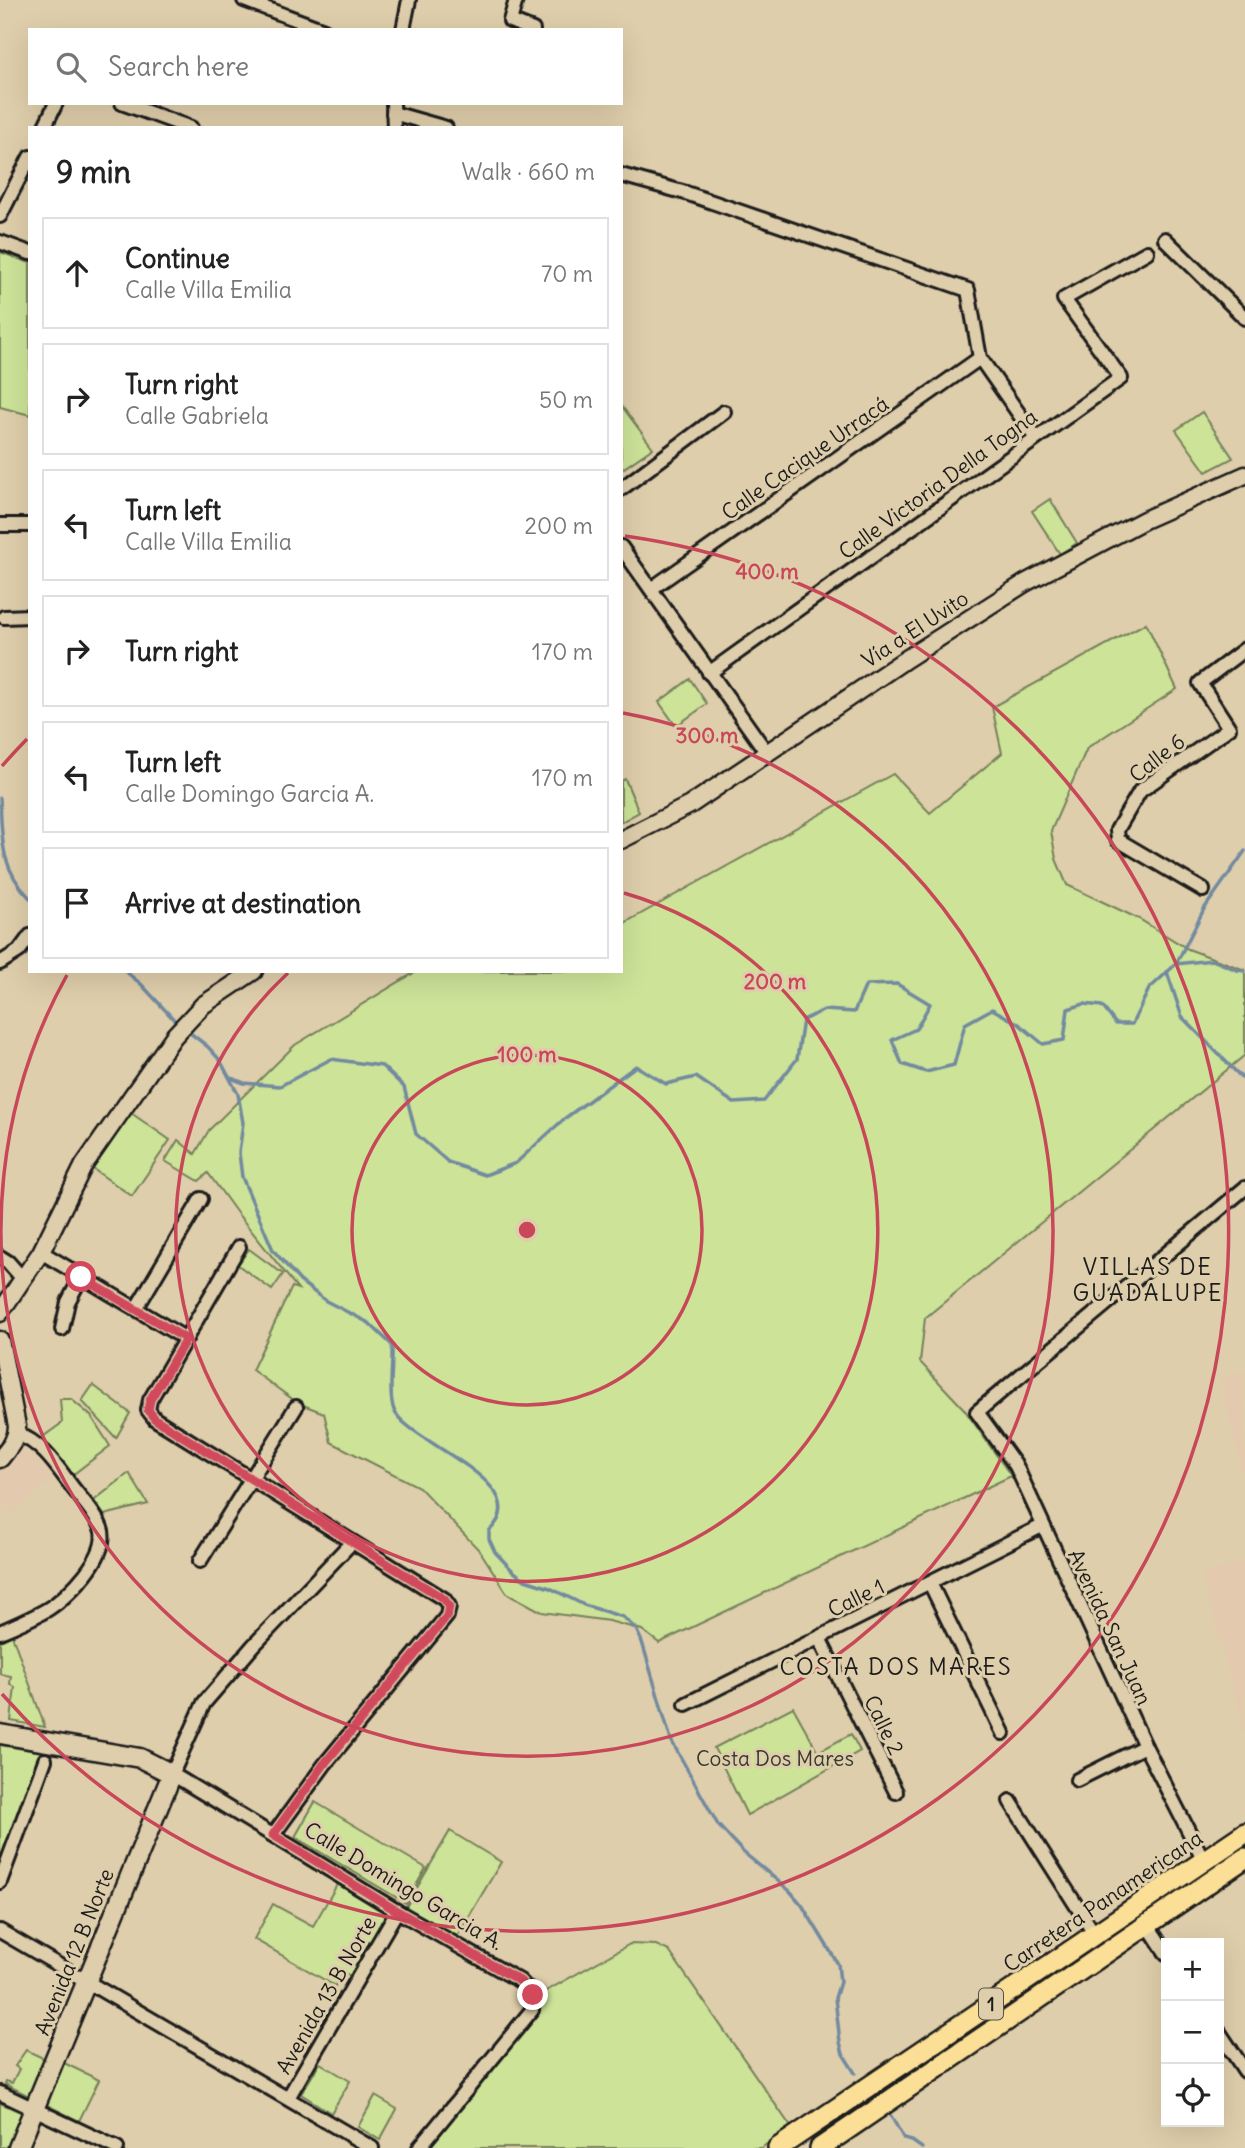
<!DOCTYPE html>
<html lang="en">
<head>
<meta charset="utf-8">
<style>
	body { margin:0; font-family:Delius,sans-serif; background:#f6f6f6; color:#222 }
	.controls { position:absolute; right:21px; bottom:21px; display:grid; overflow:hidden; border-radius:0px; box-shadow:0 7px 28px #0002 }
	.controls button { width:63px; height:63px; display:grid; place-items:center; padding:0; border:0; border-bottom:2px solid #e0e0e0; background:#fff; color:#222; font:35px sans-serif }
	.stop { position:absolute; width:21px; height:21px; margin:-16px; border:5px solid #d1495b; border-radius:50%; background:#fff }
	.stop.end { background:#d1495b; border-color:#fff; box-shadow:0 2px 7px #0008 }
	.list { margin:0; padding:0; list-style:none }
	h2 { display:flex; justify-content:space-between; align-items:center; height:91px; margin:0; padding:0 28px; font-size:30px }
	h2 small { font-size:23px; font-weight:400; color:#767676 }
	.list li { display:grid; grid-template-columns:46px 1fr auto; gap:21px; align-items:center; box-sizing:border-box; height:112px; margin:0 14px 14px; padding:0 14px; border:2px solid #e0e0e0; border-radius:0px }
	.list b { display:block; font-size:26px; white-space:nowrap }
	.list p { margin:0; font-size:23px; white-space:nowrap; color:#767676 }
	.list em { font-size:23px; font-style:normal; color:#767676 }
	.icon { flex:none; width:38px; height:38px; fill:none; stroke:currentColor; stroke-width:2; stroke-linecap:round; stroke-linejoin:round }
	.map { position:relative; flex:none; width:1245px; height:2148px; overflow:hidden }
	.search { position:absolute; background:#fff; box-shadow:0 7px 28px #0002; left:28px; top:28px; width:595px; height:77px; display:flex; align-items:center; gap:18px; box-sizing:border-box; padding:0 24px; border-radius:0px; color:#767676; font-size:26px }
	.panel { position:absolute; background:#fff; box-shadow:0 7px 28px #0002; left:28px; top:126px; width:595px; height:847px; border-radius:0px }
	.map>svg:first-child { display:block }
	.built { fill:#e3c9ad }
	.green { fill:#cde398; stroke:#74805a; stroke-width:2 }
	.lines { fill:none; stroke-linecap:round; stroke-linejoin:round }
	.stream { stroke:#728a9f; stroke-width:3.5 }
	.minor-casing { stroke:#1c1c1c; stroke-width:18 }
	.tertiary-casing { stroke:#1c1c1c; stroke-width:21 }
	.secondary-casing { stroke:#1c1c1c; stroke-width:23 }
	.trunk-casing { stroke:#1c1c1c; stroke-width:24 }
	.minor { stroke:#dfceab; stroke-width:12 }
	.tertiary { stroke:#dfceab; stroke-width:16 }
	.secondary { stroke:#dfceab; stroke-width:18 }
	.trunk { stroke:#fbdf96; stroke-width:19 }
	.route { stroke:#d1495b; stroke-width:9 }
	.ring { fill:none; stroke:#c84758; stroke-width:3.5 }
	.labels { text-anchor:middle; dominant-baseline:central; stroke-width:6; stroke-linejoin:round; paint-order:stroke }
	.shield { fill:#dfceab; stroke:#565147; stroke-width:2 }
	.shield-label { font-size:19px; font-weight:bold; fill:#1c1c1c }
	.street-label { font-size:21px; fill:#1c1c1c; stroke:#dfceab }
	.park-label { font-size:21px; fill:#373a2f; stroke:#dfceab }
	.neighbourhood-label { font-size:23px; letter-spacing:2px; fill:#1c1c1c; stroke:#dfceab }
	.centre { fill:#c84758; stroke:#dfceab; stroke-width:3.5 }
	.ring-label { font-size:21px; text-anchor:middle; font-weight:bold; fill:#c84758; stroke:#dfceab; stroke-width:6; stroke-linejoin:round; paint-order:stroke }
</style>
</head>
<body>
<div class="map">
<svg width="1245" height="2148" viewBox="0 0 1245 2148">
	<rect width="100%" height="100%" fill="#dfceab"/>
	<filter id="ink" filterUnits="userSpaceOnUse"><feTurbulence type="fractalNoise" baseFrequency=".0143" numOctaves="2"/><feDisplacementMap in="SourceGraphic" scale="14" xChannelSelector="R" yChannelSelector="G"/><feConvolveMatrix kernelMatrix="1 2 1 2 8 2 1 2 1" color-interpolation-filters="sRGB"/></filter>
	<g filter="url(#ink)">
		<g class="built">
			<path d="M1245,1372v112l-25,-106z"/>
			<path d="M18,1444l38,33 -44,36 -12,-12v-33z"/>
			<path d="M1245,1560v172l-43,-158z"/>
		</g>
		<g class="green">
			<path d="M0,252l30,11v152l-30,-8z"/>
			<path d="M621,405l32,43 -32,22z"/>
			<path d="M1202,412l31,46 -27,14 -30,-42z"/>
			<path d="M1050,499l27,44 -17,11 -28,-43z"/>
			<path d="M1146,623l31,66 -90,59 -36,83 5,28 11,26 72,34 49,30 57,21v85l-320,263 -5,44 44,47 47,67 -352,167 -17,-13 -33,-9 -67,-9 -35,-19 -27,-42 -61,-64 -88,-45 -7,-29 -26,-10 -46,-33 40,-83 6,2 -61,-76 -29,-40 -9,8 -34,-20 13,-21 17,14 14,-24 86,-85 122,-74h204v-46l272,-151 37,39 72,-60 -10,-46z"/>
			<path d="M690,679l17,25 -31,22 -17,-24z"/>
			<path d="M625,779l14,33 -18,10v-41z"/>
			<path d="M131,1113l39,27 -38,56 -39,-27z"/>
			<path d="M249,1249l34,25 -11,16 -34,-25z"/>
			<path d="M93,1385l37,28 -14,25 -34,-37z"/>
			<path d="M60,1399h11l20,17 19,30 -39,30 -31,-37 22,-16z"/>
			<path d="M129,1473l19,31 -48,12 -9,-13z"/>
			<path d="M12,1635l33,92 -34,-6 4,-34 -5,-3 1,-8 -11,-2v-33z"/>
			<path d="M793,1707l25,45 33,-18 9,17 -113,64 -33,-67z"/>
			<path d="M0,1745l42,7 -42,113z"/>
			<path d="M315,1802l111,66 -20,35 -111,-66z"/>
			<path d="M450,1831l51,31 -47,80 -51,-30z"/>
			<path d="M338,1883l52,30 -36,65 -11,-6 -8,14 -81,-47 19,-35 40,22z"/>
			<path d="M630,1944l26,1 13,6 122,176 -30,21h-334l110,-136 4,-18z"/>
			<path d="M26,2050l21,10 -18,36 -24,-12 1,-3 6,2 7,-14 -4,-3z"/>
			<path d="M62,2062l37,18 -20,41 -36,-18z"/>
			<path d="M320,2063l30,18 -19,32 -30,-19z"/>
			<path d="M375,2096l22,13 -17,31 -22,-13z"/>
			<path d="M0,2103l25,11 -15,34 -10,-1z"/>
		</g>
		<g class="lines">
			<g class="stream">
				<path d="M0,798c2,41 0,70 30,100"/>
				<path d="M1176,964l36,-4 25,10 8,1"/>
				<path d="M125,971l16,13 38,41"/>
				<path d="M1167,972l15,45 63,64"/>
				<path d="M185,1029l22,17 13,14 18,34 5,29 -4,30 3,24 31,73 27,31 26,20 43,22 23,22c1,19 -4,50 2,65 12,32 147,74 95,121v8l6,13 18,19 12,9 25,8 34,17 39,12 13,12 6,13 29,98 47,85 25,27 47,39 12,14 36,59 2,18 -5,16 5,44 3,12 12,19"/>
				<path d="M231,1078l13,5 36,3 51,-27 51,7 22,21 12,47 32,28 37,13 31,-12 48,-44 72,-53 30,18 30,-7 38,26 30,-2 33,-42 6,-39 21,-10 30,2 12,-27 31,-1 33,20 -14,25 -24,11 10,24 24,8 28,-7 11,-41 27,-15 27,15 24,20 21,-4 4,-31 16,-5 18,2 14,18h16l17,-35 27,-25 28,-55 41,-58"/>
				<path d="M891,2116l13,23 8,2 10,7"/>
			</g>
			<defs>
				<g id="minor">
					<path d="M244,0l80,30"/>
					<path d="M516,0l-6,21 23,9"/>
					<path d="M403,30l6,-30"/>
					<path d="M122,103l69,25"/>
					<path d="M393,103l1,25"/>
					<path d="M393,113l53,15"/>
					<path d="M44,128l12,-25"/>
					<path d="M621,175l65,18 282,97 12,68 55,79"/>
					<path d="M0,216l30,-59"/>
					<path d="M1165,239l80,79"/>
					<path d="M0,242l30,11"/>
					<path d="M621,489l103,-77"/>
					<path d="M0,525h30"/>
					<path d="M621,547l146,206"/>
					<path d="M651,589l329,-231"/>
					<path d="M4,617l26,-1"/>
					<path d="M709,673l412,-295 -57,-79 83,-47"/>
					<path d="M1203,890l-85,-50 -1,-10 23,-39 89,-63 -29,-45 45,-34"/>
					<path d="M0,963l19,-12 11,-15"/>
					<path d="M239,1247l-89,153 -2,10 7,9 289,180 5,7 -2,10 -122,148 -52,71"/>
					<path d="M41,1252l145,87"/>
					<path d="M0,1257l8,5 15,17"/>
					<path d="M136,1309l65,-110"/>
					<path d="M62,1329l6,-27 13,-25"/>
					<path d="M352,1542l-98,103 -50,58 -32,71 225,137 123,70 13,14 -1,15 -113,138"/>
					<path d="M200,1561l96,-154"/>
					<path d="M930,1583l73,150"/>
					<path d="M0,1632c16,-7 33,-14 48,-23 20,-12 63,-55 53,-81 -6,-16 -21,-30 -31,-44 -14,-19 -29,-42 -53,-50"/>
					<path d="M819,1638l77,154"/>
					<path d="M686,1704l356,-178"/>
					<path d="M1077,1780l68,-34"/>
					<path d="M1010,1801l85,134"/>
					<path d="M1204,1861l-59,-115 -129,-280 -39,-54 268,-224"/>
					<path d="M0,1882l45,-122"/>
					<path d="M1147,1924l19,29"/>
					<path d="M0,1931l372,217"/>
					<path d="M1219,2032l26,39"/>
					<path d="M0,2093l117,55"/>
					<path d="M288,2098l109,-187"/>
				</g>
				<g id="tertiary">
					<path d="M621,840l69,-35 213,-144 122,-78 119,-63 101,-45"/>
					<path d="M0,1313l41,-61 43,-87 90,-129 29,-31 51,-34"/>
					<path d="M0,1340l17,86c0,14 -8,22 -17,33"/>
				</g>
				<path id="secondary" d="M0,1734l140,24 32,16 -154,374"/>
				<g id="trunk">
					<path d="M778,2148l467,-315"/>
					<path d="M820,2148l425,-290"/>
				</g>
			</defs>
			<use href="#minor" class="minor-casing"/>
			<use href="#tertiary" class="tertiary-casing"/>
			<use href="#secondary" class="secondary-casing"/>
			<use href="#trunk" class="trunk-casing"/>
			<use href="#minor" class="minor"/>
			<use href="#tertiary" class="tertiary"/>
			<use href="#secondary" class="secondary"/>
			<use href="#trunk" class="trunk"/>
		</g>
	</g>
	<g class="lines" filter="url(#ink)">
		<path class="route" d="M81,1277l105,62 -36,61 -2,10 7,9 289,180 5,7 -2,10 -122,147 -52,72 124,76 123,70 13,14"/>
	</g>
	<g class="ring">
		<circle cx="527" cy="1230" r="175"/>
		<path d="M624 893A351 351 0 1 1 288 973"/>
		<path d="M623 713A526 526 0 1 1 67 975"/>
		<path d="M2 766A701 701 0 0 1 27 739M625 536A701 701 0 1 1 2 1694"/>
	</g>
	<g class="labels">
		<rect class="shield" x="979" y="1988.5" width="24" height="31" rx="5"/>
		<g class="shield-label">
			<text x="991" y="2004">1</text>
		</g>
		<g class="street-label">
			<text transform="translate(805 458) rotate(-35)">Calle Cacique Urracá</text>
			<text transform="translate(938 484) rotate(-36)">Calle Victoria Della Togna</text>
			<text transform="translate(915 629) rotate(-33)">Vía a El Uvito</text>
			<text transform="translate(1157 758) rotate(-38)">Calle 6</text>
			<text transform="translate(856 1598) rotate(-26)">Calle 1</text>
			<text transform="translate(1110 1627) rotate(65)">Avenida San Juan</text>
			<text transform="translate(884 1725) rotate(64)">Calle 2</text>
			<text transform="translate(404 1886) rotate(31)">Calle Domingo Garcia A.</text>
			<text transform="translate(1103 1901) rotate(-34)">Carretera Panamericana</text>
			<text transform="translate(74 1952) rotate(-68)">Avenida 12 B Norte</text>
			<text transform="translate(326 1995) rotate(-60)">Avenida 13 B Norte</text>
		</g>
		<g class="park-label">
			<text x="775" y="1758">Costa Dos Mares</text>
		</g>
		<g class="neighbourhood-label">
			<text x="1148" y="1266">VILLAS DE<tspan x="1148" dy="26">GUADALUPE</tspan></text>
			<text x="896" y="1666">COSTA DOS MARES</text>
		</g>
	</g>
	<circle cx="527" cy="1230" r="10" class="centre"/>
	<g class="ring-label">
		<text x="767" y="579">400 m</text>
		<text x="707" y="743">300 m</text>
		<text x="775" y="989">200 m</text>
		<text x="527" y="1062">100 m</text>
	</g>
</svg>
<div class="controls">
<button>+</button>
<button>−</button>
<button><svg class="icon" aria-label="locate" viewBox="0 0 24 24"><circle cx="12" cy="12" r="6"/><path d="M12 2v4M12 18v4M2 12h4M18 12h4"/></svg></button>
</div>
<div class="stop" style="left:81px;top:1277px"></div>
<div class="stop end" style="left:533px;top:1995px"></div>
<div class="search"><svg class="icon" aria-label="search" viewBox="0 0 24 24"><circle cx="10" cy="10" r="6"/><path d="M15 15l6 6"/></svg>Search here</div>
<section class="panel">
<h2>9 min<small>Walk · 660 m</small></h2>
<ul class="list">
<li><svg class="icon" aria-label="ahead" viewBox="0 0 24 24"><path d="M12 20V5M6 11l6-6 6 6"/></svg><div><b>Continue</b><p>Calle Villa Emilia</p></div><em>70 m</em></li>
<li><svg class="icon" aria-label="right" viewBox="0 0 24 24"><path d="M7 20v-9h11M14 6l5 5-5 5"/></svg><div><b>Turn right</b><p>Calle Gabriela</p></div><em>50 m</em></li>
<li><svg class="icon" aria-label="left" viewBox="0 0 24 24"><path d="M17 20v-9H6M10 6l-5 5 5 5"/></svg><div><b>Turn left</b><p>Calle Villa Emilia</p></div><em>200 m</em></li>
<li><svg class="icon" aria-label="right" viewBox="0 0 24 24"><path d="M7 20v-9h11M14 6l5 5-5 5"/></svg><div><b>Turn right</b></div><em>170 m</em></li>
<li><svg class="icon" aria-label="left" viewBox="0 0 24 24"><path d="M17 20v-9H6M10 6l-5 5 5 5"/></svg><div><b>Turn left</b><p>Calle Domingo Garcia A.</p></div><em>170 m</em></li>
<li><svg class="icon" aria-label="arrive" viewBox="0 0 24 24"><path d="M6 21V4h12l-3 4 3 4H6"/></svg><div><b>Arrive at destination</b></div></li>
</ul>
</section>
</div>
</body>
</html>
